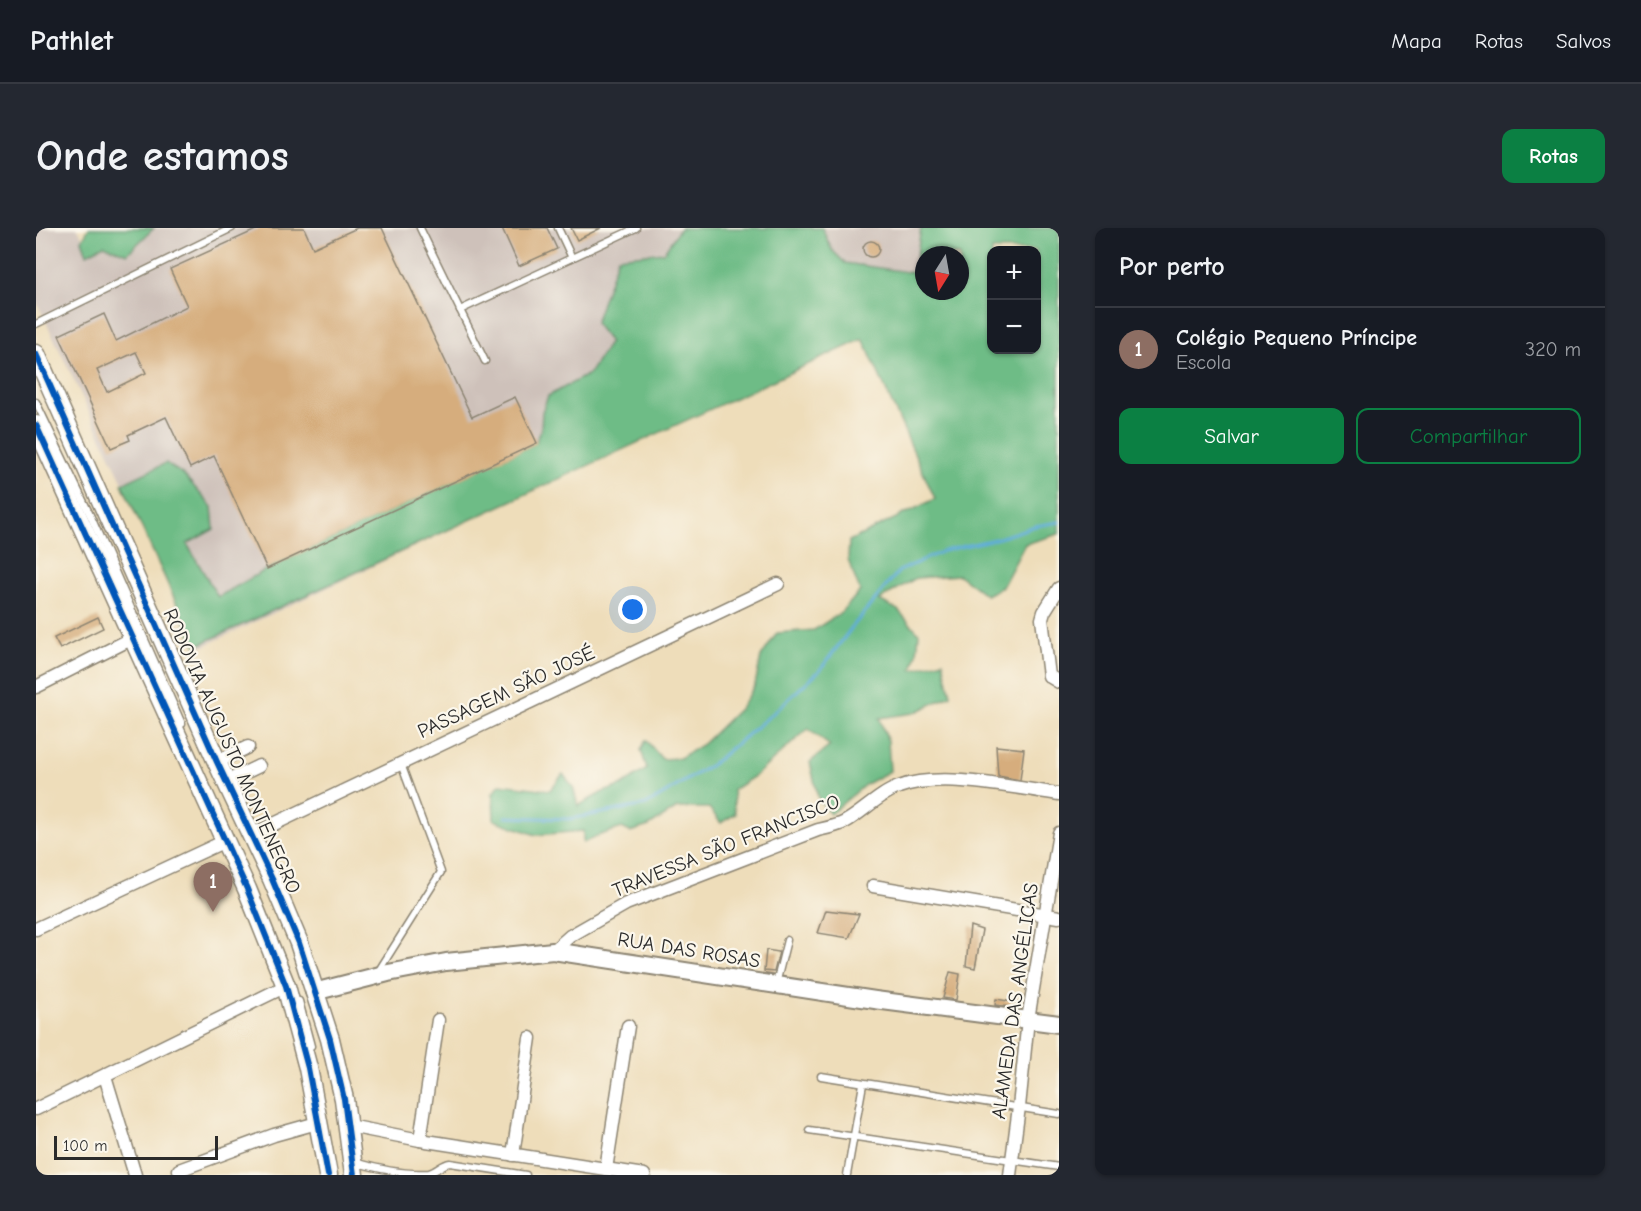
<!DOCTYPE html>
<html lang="pt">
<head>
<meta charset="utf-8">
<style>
	body { margin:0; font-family:"Comic Neue",sans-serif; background:#242831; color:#f1f3f6 }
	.controls { position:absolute; right:18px; top:18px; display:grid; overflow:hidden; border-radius:12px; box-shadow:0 2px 4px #0004 }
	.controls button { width:54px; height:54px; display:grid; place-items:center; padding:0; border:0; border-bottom:2px solid #363941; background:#171b24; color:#f1f3f6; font:30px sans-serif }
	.compass { position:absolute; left:879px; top:18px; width:54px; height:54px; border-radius:50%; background:#171b24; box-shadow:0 2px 4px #0004; rotate:191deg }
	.scale { position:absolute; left:18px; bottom:15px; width:164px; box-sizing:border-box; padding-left:6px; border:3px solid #2b2b2b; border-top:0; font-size:16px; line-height:21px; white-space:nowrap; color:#2b2b2b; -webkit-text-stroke:4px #fbf7ec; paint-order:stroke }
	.you { position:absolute; left:597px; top:382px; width:21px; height:21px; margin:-15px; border:4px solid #fff; border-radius:50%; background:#1a73e8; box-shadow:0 0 0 9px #1a73e833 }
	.badge { display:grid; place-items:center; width:39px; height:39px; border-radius:50%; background:#0b8043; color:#fff; font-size:20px; font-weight:700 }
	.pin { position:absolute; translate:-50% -50px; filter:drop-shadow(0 2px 3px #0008) }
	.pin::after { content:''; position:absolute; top:32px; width:21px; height:18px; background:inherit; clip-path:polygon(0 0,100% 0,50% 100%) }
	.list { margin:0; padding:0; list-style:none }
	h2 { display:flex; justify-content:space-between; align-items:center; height:78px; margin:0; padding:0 24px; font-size:26px }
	h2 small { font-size:20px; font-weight:400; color:#9ea1a6 }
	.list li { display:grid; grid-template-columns:39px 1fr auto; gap:18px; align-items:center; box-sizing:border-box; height:84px; padding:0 24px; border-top:2px solid #363941 }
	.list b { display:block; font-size:22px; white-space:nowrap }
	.list p { margin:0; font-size:20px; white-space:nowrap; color:#9ea1a6 }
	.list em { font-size:20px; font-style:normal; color:#9ea1a6 }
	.actions { display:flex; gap:12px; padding:18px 24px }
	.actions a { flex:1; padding:14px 0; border:2px solid #0b8043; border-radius:12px; text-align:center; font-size:21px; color:#0b8043 }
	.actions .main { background:#0b8043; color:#fff }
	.map { position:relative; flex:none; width:1023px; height:947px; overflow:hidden; border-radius:12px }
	header { display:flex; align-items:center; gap:36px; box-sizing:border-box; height:84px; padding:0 30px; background:#171b24; border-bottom:2px solid #363941 }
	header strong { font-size:28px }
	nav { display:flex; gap:33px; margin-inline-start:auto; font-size:21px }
	.intro { display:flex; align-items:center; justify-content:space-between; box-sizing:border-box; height:144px; padding:0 36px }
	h1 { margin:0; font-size:42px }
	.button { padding:15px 27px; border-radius:12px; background:#0b8043; color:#fff; font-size:21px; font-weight:700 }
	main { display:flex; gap:36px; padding:0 36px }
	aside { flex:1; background:#171b24; border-radius:12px; box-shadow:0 2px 4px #0004 }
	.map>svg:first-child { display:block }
	.industrial { fill:#cec1ba }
	.forest { fill:#6ebc86; stroke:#4c7458; stroke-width:1.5; fill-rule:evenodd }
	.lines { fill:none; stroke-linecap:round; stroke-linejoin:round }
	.stream { stroke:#61adda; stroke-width:3 }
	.building { fill:#d6ad7d; fill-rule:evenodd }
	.lane-casing { stroke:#8c8472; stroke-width:9 }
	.street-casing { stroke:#8c8472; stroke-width:15 }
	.secondary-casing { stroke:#8c8472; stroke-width:20 }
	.primary-casing { stroke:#8c8472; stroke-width:21 }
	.lane { stroke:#fff; stroke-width:6 }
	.street { stroke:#fff; stroke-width:12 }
	.secondary { stroke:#fff; stroke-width:16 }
	.primary { stroke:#fff; stroke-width:18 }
	.cycleway-casing { stroke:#fbf7ec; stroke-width:10 }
	.cycleway { stroke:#0057b8; stroke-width:6 }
	.labels { text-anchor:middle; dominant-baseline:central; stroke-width:4.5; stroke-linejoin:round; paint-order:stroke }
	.street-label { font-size:20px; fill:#2b2b2b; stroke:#fbf7ec }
</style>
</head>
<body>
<header>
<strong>Pathlet</strong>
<nav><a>Mapa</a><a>Rotas</a><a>Salvos</a></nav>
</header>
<div class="intro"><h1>Onde estamos</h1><a class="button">Rotas</a></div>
<main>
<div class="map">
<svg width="1023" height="947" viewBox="0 0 1023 947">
	<rect width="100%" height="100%" fill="#fbf7ec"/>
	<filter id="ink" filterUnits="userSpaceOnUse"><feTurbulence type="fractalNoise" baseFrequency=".0167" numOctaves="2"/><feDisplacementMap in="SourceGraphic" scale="12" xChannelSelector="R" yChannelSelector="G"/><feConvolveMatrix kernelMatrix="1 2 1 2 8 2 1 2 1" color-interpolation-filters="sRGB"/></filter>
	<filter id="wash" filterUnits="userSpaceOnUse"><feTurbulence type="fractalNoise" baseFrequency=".008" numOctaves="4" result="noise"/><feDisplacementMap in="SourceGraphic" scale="24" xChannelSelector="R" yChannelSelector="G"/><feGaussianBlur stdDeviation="1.35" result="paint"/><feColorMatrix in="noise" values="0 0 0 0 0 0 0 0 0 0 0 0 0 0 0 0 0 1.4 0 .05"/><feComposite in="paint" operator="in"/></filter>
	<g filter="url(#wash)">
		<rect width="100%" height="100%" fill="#eeddba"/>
		<path class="industrial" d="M0,0h42l9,19 40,-19h828l-31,27v10l-58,68 -664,314 -166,-346z"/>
		<g class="forest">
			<path d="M53,0h65l-27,26 -23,-9 -17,9 -5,-14z"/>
			<path d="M644,0h142l10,22 13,13 69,10 7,-45h138v306l-34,10 -23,43 -16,8 -27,-20 -43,3 -37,22 19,10 21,23 -2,20 -5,17 31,-9 8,34 -37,18 -35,5 9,23 2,30 -24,13 -36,30 -12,-16 -8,-36 20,-16 -22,-17 -53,47 -22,14 2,24 -14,9 -12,-15h-32l-28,18 -19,6 -8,-4 -25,8 -14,7v-12l-47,4 -42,-15 -1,-27 7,-9 50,6 13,-16 10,13 5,19 25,-14 18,-6 26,-17 -6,-19 5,-10 16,19 18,-1 23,-14 37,-36 15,-23 6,-28 16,-24 37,-3 28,-18 18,-21 -12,-31 1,-19 86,-42 -72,-160 -667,307 -74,-162 44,-21 18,12 28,32 2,22 -27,15 31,53 49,-28 269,-126 2,-8 3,-5 1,-18 6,-16 41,-22 21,-32 -15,-19 23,-66 46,-5zM956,22h44v100h-44zM888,27h36v36h-36z"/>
		</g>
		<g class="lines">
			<path class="stream" d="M470,589l63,2 77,-14 65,-40 60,-50 49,-45 33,-44 46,-55 44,-20 56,-13 36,-12 24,-4"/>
		</g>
		<g id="blocks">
			<g class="building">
				<path d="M224,0h44l9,20 44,-20h25l90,189 43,-20 22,46 -270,126 -53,-113 -24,12 -24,-51 -38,18 2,5 -19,8 -52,-113 45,-21 12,27 71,-35 -17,-37zM100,124l10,21 -39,19 -10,-22z"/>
				<path d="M466,0h45l10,21 -38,17z"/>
				<path d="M535,0h30l-24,12z"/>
				<circle cx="835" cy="21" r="8"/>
				<path d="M62,389l5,11 -43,21 -6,-11z"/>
				<path d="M960,518l28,3 -4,31 -22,-4z"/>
				<path d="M790,682l33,4 -10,24 -31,-5z"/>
				<path d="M934,698l12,4 -7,38 -9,-2z"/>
				<path d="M730,722l13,2 -5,20 -10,-1z"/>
				<path d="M914,744l10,2 -4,26 -13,-2z"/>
				<path d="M960,771l24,4 -2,5 -23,-3z"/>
			</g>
		</g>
	</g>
	<g filter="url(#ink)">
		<use href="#blocks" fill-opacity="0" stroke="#8c8472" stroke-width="1.5"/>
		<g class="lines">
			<defs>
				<g id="lane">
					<path d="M384,0l65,133"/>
					<path d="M522,0l14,30"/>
					<path d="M424,82l176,-82"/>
					<path d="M0,96l196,-96"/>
					<path d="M0,174l55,115 91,207"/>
					<path d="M342,744l63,-100 -40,-108"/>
					<path d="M740,756l11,-44"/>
					<path d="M263,773l12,45"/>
					<path d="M785,848l238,38"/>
					<path d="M773,902l250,37"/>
					<path d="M318,934c24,7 50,13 75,11 8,-2 13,-9 21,-10l76,12"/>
					<path d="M811,947l16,-91"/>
				</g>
				<g id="street">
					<path d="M1023,360l-15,24 -2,7 7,57 10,6"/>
					<path d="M0,459l95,-48"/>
					<path d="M181,534l31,-15"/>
					<path d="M190,554l33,-16"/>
					<path d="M215,607l527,-251"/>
					<path d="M837,658l186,31"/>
					<path d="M0,701l189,-88"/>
					<path d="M517,723l17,-15 56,-32 192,-74c9,-2 19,-4 27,-8 18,-10 34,-28 54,-35 42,-16 116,1 160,7"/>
					<path d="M69,848l30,99"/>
					<path d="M0,881l250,-123"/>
					<path d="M313,898l71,14 224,35"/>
					<path d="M384,912l18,-120"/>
					<path d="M477,927l17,-117"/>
					<path d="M570,941l22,-143"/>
					<path d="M143,942l95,-35 43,-12"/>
					<path d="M974,947l9,-68 9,-88 31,-186"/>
				</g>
				<path id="secondary" d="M278,764l74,-19 58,-11 107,-11 322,49 184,24"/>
				<g id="primary">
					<path d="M0,126l181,408 55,117 27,64 31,96 14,60 10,76"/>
					<path d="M0,197l211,464 39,97 22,82 20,107"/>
				</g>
			</defs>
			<use href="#lane" class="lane-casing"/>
			<use href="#street" class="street-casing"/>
			<use href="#secondary" class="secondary-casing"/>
			<use href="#primary" class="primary-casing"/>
			<use href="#lane" class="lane"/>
			<use href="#street" class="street"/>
			<use href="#secondary" class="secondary"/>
			<use href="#primary" class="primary"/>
			<defs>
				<g id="cycleway">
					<path d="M0,126l181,408 55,117 27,64 31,96 14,60 10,76"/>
					<path d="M0,197l211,464 39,97 22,82 20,107"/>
				</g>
			</defs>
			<use href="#cycleway" class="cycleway-casing"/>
			<use href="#cycleway" class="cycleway"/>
		</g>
	</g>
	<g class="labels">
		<g class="street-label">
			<text transform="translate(470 464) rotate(-25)">PASSAGEM SÃO JOSÉ</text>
			<text transform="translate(196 523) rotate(66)">RODOVIA AUGUSTO MONTENEGRO</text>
			<text transform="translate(690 618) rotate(-22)">TRAVESSA SÃO FRANCISCO</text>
			<text transform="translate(653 722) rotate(9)">RUA DAS ROSAS</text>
			<text transform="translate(979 773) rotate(-82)">ALAMEDA DAS ANGÉLICAS</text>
		</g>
	</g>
</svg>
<div class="controls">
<button>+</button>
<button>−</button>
</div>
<svg class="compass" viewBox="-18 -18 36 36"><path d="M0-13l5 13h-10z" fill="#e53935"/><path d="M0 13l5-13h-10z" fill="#9ea1a6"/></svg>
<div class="scale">100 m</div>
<div class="you"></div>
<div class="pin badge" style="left:177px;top:684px;background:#8d6e63">1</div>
</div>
<aside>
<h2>Por perto<small></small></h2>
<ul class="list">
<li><span class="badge" style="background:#8d6e63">1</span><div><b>Colégio Pequeno Príncipe</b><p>Escola</p></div><em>320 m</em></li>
</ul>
<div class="actions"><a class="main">Salvar</a><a>Compartilhar</a></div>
</aside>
</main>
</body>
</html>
